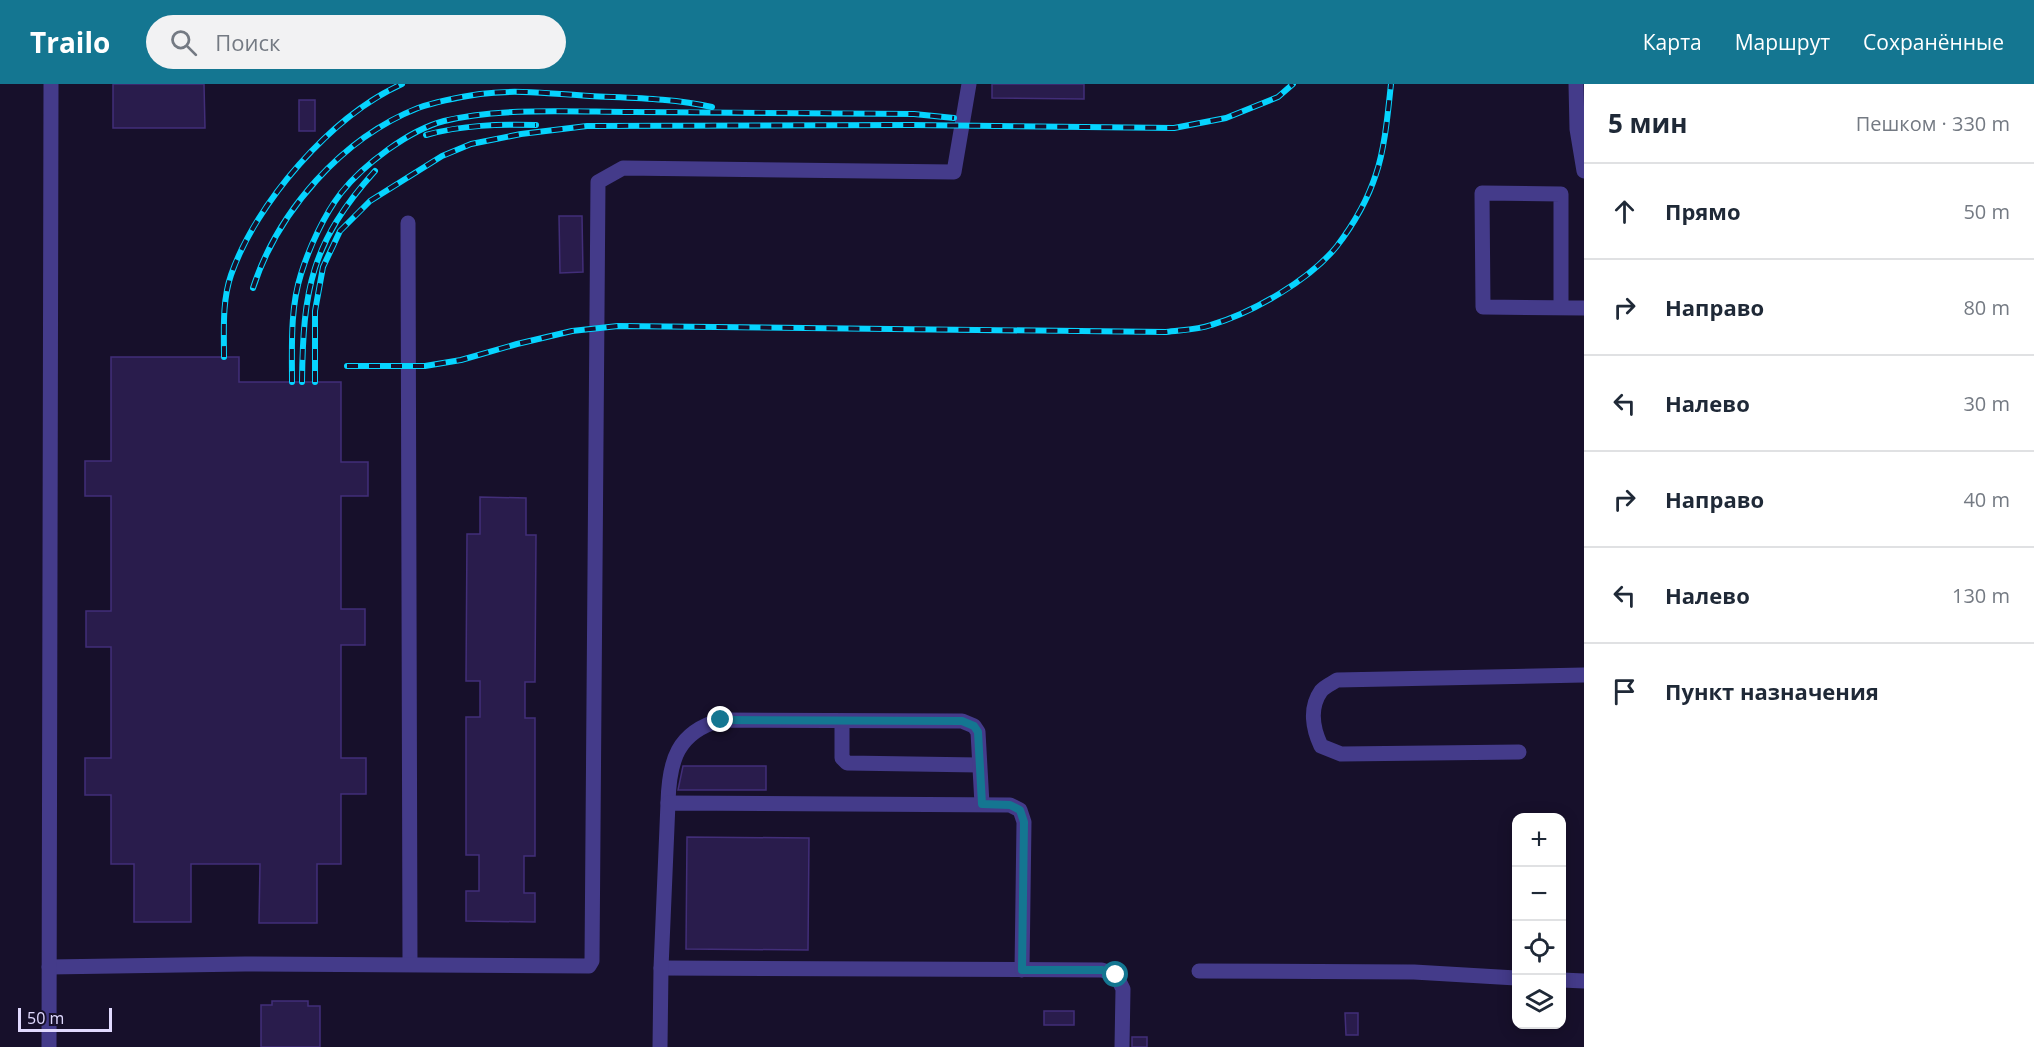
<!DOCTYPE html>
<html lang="ru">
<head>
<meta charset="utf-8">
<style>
	body { margin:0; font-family:"Open Sans",sans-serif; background:#f2f2f3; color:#1f2937 }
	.controls { position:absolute; right:18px; bottom:18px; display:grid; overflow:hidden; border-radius:12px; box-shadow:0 3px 15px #0003 }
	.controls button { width:54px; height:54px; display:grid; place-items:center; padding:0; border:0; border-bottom:2px solid #e0e1e3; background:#fff; color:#1f2937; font:30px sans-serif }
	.scale { position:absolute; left:18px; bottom:15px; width:94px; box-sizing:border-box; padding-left:6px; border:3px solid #e1daff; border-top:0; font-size:16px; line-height:21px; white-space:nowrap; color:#e1daff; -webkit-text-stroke:4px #17102b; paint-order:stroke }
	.stop { position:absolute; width:18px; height:18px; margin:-14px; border:4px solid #147691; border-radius:50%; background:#fff }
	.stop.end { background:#147691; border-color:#fff; box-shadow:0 2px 6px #0008 }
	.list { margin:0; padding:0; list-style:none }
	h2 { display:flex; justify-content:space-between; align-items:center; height:78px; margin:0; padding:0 24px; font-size:26px }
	h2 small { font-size:20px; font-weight:400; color:#747a83 }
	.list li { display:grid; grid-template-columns:39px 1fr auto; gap:18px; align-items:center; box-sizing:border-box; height:96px; padding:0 24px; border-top:2px solid #e0e1e3 }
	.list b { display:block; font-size:22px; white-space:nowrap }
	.list em { font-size:20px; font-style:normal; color:#747a83 }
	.icon { flex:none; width:33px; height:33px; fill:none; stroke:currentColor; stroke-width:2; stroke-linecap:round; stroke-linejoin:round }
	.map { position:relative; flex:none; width:1584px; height:963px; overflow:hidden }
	header { display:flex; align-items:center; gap:36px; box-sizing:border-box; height:84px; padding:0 30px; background:#147691; color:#fff }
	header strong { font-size:28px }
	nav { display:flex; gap:33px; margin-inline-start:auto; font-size:21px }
	.search { width:420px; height:54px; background:#f2f2f3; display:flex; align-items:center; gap:15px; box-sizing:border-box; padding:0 21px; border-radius:33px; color:#747a83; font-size:22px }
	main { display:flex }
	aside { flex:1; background:#fff }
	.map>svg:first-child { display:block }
	.building { fill:#291c4c; stroke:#422e79; stroke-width:1.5 }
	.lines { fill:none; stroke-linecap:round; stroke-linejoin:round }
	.minor { stroke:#443b8a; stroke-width:15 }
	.rail-casing { stroke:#06d4ff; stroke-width:6 }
	.rail { stroke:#17102b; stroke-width:4; stroke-dasharray:11; stroke-linecap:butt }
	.route { stroke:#147691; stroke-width:8 }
</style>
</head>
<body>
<header>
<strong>Trailo</strong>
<div class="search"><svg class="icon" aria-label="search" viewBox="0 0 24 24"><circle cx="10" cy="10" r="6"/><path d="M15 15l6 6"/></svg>Поиск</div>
<nav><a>Карта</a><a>Маршрут</a><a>Сохранённые</a></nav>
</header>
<main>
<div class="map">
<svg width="1584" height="963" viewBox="0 0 1584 963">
	<rect width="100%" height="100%" fill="#17102b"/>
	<g class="building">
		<path d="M113,0h91l1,44h-92z"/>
		<path d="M992,0h92v15l-92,-1z"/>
		<rect x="299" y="16" width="16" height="31"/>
		<path d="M559,132h23l1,56 -23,1z"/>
		<path d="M111,273h128v25h102v80h27v34h-27v113h24v36h-24v113h25v36h-25v70h-24v59h-58l1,-59h-69v58h-57v-58h-23v-69h-26v-37h26v-111h-25v-36h25v-115h-26v-35h26z"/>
		<path d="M480,413l46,1v37h10l-1,147h-10v36h10v138h-11v37h11v29l-69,-1v-30h13v-36h-13v-138h14v-36h-14l1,-147h13z"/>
		<path d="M683,682h83v24h-88z"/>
		<path d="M687,753l122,1 -1,112 -122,-1z"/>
		<path d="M272,917h36v5h12v41h-59v-42h11z"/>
		<rect x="1044" y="927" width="30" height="14"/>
		<path d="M1345,929h13v22h-12z"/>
		<rect x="1132" y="953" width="15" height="10"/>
	</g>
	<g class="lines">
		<g class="minor">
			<path d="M1576,0l1,45 7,42"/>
			<path d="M408,139l2,741"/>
			<path d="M1561,224v-114l-79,-1 1,114 101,1"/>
			<path d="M842,637v37l5,5 132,2"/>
			<path d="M1519,668l-178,2 -20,-8c-8,-17 -12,-38 0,-55 4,-5 12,-8 16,-11l247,-5"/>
			<path d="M668,719c1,-42 9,-71 53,-83l241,1 12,5 4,6 4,72"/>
			<path d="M49,883l196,-3 344,2 3,-5 6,-779 25,-14 331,4 15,-88"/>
			<path d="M661,884l441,2 14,5 7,14 -1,58"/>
			<path d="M1199,887l215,1 102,6"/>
			<path d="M1562,896l22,1"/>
			<path d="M49,963l2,-963"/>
			<path d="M660,963l1,-79 7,-165 342,2 10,5 4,12 -2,148"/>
		</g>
		<defs>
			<g id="rail">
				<path d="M426,51c36,-10 73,-11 110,-10"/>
				<path d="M253,204c25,-77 89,-150 165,-180 20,-7 42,-11 62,-14 36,-5 74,0 110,2 41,2 82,2 122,11"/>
				<path d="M224,273c0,-26 -2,-56 7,-82 25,-72 100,-159 171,-191"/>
				<path d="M347,282h78l36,-6 56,-16 55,-13 46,-5 548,6c14,-2 31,-2 45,-7 41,-12 99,-45 126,-79 16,-21 31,-47 39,-72 9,-26 12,-63 15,-90"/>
				<path d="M292,298c0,-35 -2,-74 9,-108 8,-26 23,-59 40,-81 22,-28 68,-63 103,-72 56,-14 131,-9 189,-9 94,0 188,1 281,2l40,4"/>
				<path d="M302,298c1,-92 9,-140 73,-211"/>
				<path d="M315,298v-71l8,-44 17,-36 30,-30 72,-45 29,-12 50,-10 66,-8 324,-1 263,3 52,-10 52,-21 15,-13"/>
			</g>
		</defs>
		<use href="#rail" class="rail-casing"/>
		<use href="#rail" class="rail"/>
	</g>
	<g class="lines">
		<path class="route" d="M721,636l241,1 12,5 4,6 4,72 28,1 10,5 4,12 -2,148h80l14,5"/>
	</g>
</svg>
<div class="controls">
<button>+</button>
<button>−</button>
<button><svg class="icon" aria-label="locate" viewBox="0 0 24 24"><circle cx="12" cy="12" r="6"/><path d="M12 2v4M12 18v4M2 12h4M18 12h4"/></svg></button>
<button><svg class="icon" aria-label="layers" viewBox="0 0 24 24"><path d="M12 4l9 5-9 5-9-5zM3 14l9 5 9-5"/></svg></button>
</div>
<div class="scale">50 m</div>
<div class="stop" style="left:1116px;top:891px"></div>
<div class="stop end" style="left:721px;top:636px"></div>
</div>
<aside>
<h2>5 мин<small>Пешком · 330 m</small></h2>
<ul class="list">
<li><svg class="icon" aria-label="ahead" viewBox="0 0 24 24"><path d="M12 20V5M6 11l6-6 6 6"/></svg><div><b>Прямо</b></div><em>50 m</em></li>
<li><svg class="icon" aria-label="right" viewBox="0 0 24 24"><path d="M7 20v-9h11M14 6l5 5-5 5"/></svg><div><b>Направо</b></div><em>80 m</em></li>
<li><svg class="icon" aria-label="left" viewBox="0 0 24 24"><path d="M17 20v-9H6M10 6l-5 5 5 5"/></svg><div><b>Налево</b></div><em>30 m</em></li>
<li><svg class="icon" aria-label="right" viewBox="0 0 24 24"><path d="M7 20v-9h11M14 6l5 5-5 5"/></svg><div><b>Направо</b></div><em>40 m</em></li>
<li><svg class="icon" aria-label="left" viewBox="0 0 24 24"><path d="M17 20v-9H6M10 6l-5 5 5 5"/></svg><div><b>Налево</b></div><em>130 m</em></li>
<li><svg class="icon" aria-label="arrive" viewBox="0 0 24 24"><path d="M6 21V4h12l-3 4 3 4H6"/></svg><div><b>Пункт назначения</b></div></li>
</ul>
</aside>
</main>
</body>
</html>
